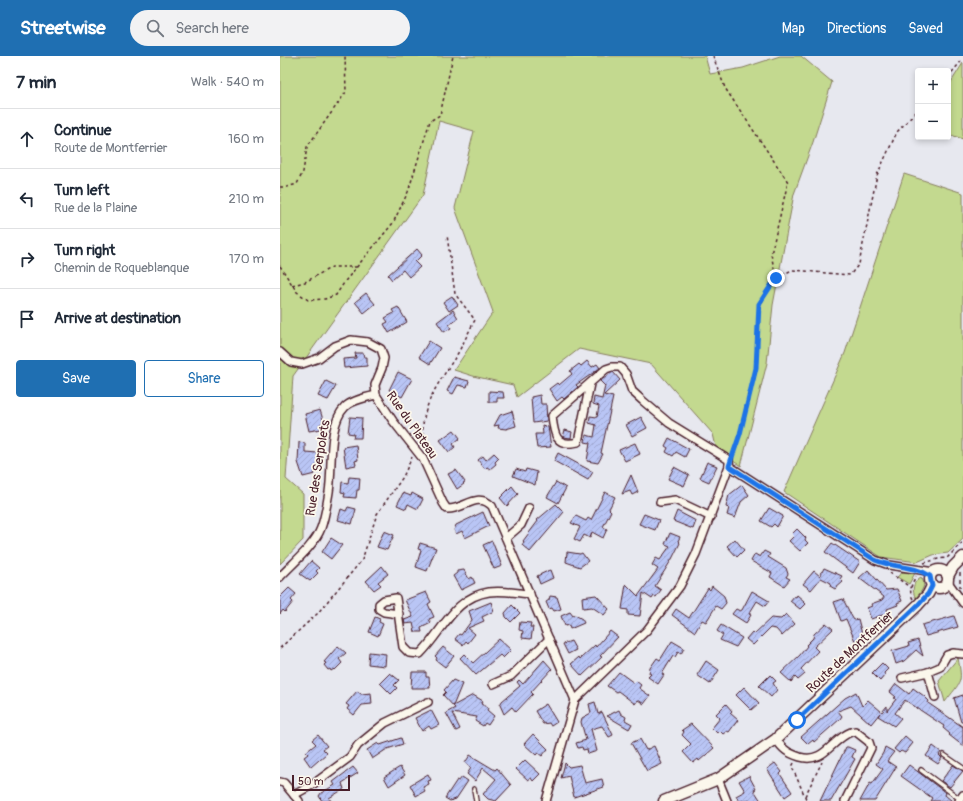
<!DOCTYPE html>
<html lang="en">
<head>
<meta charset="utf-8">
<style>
	body { margin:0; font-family:Pangolin,sans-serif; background:#f2f2f3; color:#1f2937 }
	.controls { position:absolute; right:12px; top:12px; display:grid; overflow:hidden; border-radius:4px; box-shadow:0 2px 6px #0003 }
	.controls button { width:36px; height:36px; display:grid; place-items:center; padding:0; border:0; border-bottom:1px solid #e0e1e3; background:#fff; color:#1f2937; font:20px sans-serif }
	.scale { position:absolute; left:12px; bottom:10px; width:58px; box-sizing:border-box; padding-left:4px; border:2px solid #4a1f2b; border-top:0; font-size:11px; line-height:14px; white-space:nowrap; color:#4a1f2b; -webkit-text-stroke:3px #fbf7ec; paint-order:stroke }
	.stop { position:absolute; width:12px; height:12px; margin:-9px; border:3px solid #1a73e8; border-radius:50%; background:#fff }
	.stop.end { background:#1a73e8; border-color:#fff; box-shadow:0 1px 4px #0008 }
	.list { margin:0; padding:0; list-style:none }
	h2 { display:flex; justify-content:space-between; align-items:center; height:52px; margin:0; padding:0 16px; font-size:17px }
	h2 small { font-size:13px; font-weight:400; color:#747a83 }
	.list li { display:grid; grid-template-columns:26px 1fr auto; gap:12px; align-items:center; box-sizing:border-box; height:60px; padding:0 16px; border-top:1px solid #e0e1e3 }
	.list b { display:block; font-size:15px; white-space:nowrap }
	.list p { margin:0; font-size:13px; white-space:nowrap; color:#747a83 }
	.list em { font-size:13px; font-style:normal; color:#747a83 }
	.actions { display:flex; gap:8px; padding:12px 16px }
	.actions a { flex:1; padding:9px 0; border:1px solid #1f6fb2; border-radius:4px; text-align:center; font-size:14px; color:#1f6fb2 }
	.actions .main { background:#1f6fb2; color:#fff }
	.icon { flex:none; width:22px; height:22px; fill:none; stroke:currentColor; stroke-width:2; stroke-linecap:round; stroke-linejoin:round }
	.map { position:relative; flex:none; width:683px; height:745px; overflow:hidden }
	header { display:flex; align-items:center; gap:24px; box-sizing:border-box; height:56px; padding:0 20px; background:#1f6fb2; color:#fff }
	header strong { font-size:19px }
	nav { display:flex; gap:22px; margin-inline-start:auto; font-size:14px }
	.search { width:280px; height:36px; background:#f2f2f3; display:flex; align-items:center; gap:10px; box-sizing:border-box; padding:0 14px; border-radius:22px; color:#747a83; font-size:15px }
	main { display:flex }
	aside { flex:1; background:#fff }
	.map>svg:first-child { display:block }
	.grass { fill:#c3d98f; stroke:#867c5d }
	.building { fill:url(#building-hatch); stroke:#4a1f2b }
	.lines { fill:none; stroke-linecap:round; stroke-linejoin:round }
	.lane-casing { stroke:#4a1f2b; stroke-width:6 }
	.street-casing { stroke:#4a1f2b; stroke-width:10 }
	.secondary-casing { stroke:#4a1f2b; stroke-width:13 }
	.path { stroke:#4a1f2b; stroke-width:1.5; stroke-dasharray:3 3; stroke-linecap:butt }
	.lane { stroke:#fbf7ec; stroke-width:3.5 }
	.street { stroke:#fbf7ec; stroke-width:7 }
	.secondary { stroke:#fbf7ec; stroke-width:10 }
	.route { stroke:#1a73e8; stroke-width:5 }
	.labels { text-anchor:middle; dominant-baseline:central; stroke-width:3.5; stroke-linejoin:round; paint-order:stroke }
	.street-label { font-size:13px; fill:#4a1f2b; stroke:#fbf7ec }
</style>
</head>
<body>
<header>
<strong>Streetwise</strong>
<div class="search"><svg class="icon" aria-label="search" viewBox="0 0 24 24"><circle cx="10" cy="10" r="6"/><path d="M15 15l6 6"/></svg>Search here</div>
<nav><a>Map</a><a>Directions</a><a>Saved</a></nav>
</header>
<main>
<aside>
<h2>7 min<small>Walk · 540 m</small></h2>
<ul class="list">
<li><svg class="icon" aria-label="ahead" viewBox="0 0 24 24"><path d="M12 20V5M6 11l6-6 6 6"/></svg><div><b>Continue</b><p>Route de Montferrier</p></div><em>160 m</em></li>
<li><svg class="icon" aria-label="left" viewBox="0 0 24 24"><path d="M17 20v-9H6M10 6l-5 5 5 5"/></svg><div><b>Turn left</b><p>Rue de la Plaine</p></div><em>210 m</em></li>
<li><svg class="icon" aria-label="right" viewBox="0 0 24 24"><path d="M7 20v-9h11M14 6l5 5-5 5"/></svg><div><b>Turn right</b><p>Chemin de Roqueblanque</p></div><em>170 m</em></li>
<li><svg class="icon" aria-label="arrive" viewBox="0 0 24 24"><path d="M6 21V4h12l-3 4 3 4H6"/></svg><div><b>Arrive at destination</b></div></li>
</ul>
<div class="actions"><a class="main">Save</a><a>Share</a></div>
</aside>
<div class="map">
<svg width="683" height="745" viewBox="0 0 683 745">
	<defs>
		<pattern id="building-hatch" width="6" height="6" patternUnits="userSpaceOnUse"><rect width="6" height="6" fill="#b9c5f5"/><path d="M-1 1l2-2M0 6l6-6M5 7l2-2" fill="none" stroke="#a1a9d2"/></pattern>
	</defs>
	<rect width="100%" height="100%" fill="#e7e8ef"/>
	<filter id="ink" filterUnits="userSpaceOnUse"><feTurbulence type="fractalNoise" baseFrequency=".025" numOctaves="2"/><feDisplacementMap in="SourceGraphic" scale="8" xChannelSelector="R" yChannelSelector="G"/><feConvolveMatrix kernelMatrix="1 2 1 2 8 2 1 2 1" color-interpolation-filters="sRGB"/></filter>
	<g filter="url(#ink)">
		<g class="grass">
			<path d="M0,0h425l5,18 33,-6 37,-12h21l31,26 -19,60 -19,52 -21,111 -6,58 -26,103 -24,-15 -4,-17 -62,-70 -72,-15 -62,48 -4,-12 -40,-9 -19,-6 39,-58 -38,-104 19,-77 -35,-10 -16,74 -130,181 -7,103 17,15v46l-23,24z"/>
			<path d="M683,7v76l-15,-5v-47z"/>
			<path d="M624,118l59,19v346l-15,14 -15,2 -16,7 -36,-5 -97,-65 61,-139z"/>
			<path d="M623,516l12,1 -6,11 -12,-7z"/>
			<path d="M641,521c6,9 1,13 -5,21 -5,-7 -3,-17 5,-21z"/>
			<path d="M678,602c5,26 3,23 -13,44l-6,-21z"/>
		</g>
		<g class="building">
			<path d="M137,193l5,6 -7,7 5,5 -11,10 -6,-7 -11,10 -4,-5z"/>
			<path d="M86,237l9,11 -11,9 -9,-11z"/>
			<path d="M172,240l6,9 -9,6 -6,-9z"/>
			<path d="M118,251l9,15 -18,11 -5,-9 4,-2 -3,-4 9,-5 -2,-3z"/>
			<path d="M173,254l5,8 -9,7 2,3 -7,4 -7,-10z"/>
			<path d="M149,285l11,7 -10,16 -11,-7z"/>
			<path d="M75,297h8l1,4h3v9l-23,2 -1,-9 13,-1z"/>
			<path d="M307,305l5,6 5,-3 3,4 -24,17 2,2 -14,12 -2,-2 -5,4 -8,-12 8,-6 2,2 13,-11 -2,-3 9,-7 2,2z"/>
			<path d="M118,316l14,7 -10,18 -13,-7z"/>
			<path d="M333,316l7,8 -16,15 9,2 -12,56 2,1 -5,9 -11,-2 3,-18 -5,-1 1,-7 8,2 2,-12 -7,-2 1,-7 7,1 2,-11 -6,-2 1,-7 8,2 3,-13 -5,-5z"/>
			<path d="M174,321l15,4 -2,6 -9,-2 -5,9 -6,-3z"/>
			<path d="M46,325l10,5 -8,14 -10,-4z"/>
			<path d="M209,335l14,1 1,6h-7v4h-8z"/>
			<path d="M260,339l1,9h5l1,17 -14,2 -2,-26z"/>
			<path d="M40,354l4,13 -4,1 1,5 -12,2 -4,-17z"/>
			<path d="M232,355l4,15 -10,3 -8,-1 1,-3 -5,1 6,-11z"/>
			<path d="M70,361l12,1 -1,20h-8l1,-4 -6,-1z"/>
			<path d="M361,361l6,11 -15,8 -6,-11z"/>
			<path d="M262,369l6,2 3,20 -14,1 -2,-14h8z"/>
			<path d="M174,374l6,8 -7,6 2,3 -6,5 -9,-12z"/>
			<path d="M285,374l7,2 -1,6 -8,-1z"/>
			<path d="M389,382l20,11 -4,8 -9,-5 -3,4 -7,-4 2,-4 -3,-2z"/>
			<path d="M19,386l6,1v9l13,1 -1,18h-2v3l-12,3 -5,-15z"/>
			<path d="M355,387l5,11 -15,7 -6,-11z"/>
			<path d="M76,389l2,15 -3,1 1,4 -10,2 -3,-20z"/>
			<path d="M214,397l5,5 -4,4 1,2 -6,5 -3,-2 -2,2 -7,-9 5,-4 3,4z"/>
			<path d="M278,397l35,19 -5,8 -34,-19z"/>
			<path d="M427,406l10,4 -8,16 -9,-4z"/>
			<path d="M394,411l15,8 -5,11 -16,-7z"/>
			<path d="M236,413l9,3 1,-3 11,3 -2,13 -22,-9z"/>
			<path d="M176,414l9,12 -2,1 1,1 -7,5 -9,-15z"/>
			<path d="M351,419l7,17 -6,3 -2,-4 -8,3z"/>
			<path d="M69,421l11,1 -1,12h-2l-1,8 -12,-1 1,-4 -4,-1 1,-10 6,1z"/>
			<path d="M276,426l10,6 -8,15 -11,-6z"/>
			<path d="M462,429l7,10 -8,7 -6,16 -8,-3 2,-7 -3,-1 3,-12z"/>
			<path d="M232,430l6,8 -11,12 -7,-8z"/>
			<path d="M325,436l10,5 -6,12 2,2 -8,16 4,2 -4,9 -11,-6 -2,6 -6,-3 -4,7 -6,-3 6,-12 -9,-4 5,-7 10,5 2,-3 3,2z"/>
			<path d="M123,437l8,3 1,-3 11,6 -5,10 -10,-5 -2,5 -9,-4z"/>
			<path d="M276,448l8,8 -34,40 -8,-7 2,-3 -1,-1 15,-20 -1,-1z"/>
			<path d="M68,451l8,2 -4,15 -14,-4 3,-11 5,2z"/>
			<path d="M489,452l14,8 -6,11 -3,-3 -3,3 -10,-6z"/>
			<path d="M397,455l19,10 -3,8 -20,-8z"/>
			<path d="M203,456l6,14 -24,12 -3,-7 -6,3 -2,-4 2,-5z"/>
			<path d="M364,458l15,6 -4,10 -16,-6z"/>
			<path d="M517,473l9,9 -1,2 3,3 -8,8 -11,-10 5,-5 -2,-2z"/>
			<path d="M104,475l10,4 -7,15 -10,-3z"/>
			<path d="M390,477l10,4 -2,4 2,2 -8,16 -17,27 6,4 -5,7 -2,-1 -2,3 -9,-6 -3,23 -12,-1v-5l-6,-1 4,-25 12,12 20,-27 -6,-4 4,-7 4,2 10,-14 -5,-2z"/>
			<path d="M51,482l11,7 -11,14 -9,-7z"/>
			<path d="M455,483l9,11 -7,7 -10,-11z"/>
			<path d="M212,485l10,25 -8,3 -11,-24z"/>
			<path d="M140,487l16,5 -9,23 -11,-4 5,-17 -3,-1z"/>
			<path d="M552,487l28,19 -7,11 -28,-21z"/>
			<path d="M484,495l6,3 -2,3 18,11 2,6 -2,3 4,2 -6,7 -14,-9 2,-4 -21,-12 4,-7 5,3z"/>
			<path d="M287,496l13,2 2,-1 6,8 -8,6 -14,-5z"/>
			<path d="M31,505l8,7 -3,3 2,2 -8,8 -10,-7z"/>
			<path d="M102,510l6,8 -10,8 3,3 -7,5 -8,-9z"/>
			<path d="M544,512l18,8 -2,3 3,3 -8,7 -5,-3 1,-3 -10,-5 -10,12 -8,-6 11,-13 6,5z"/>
			<path d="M184,514l5,9 3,-2 3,6 -14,7 -8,-14 4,-3v-2z"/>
			<path d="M270,514l3,8 -13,6 -3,-8z"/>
			<path d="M588,514l18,20 11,-1 5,12 -5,2 1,2 -11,4 1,4 -17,6 -4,-11 5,-2 -1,-2 11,-4 2,-3 -25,-19z"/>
			<path d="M432,530l12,10 2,7 -5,6 -5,-3 -10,16 -4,-2 -7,12 -23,-17 4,-6 13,9 19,-30 2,2z"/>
			<path d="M9,532l7,6 -5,6 2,2 -8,10 -2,-2 -3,4v-17z"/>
			<path d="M472,535l17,10 -4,5 -8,-5 -8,13 2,1 -5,8 -14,-9 4,-5 4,2 2,-1z"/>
			<path d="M146,536l5,10 -3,2 6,13 -5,2 2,4 -10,5 1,4h-7l-2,-9 -8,1 -1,-4 9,-3 -8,-17z"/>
			<path d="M316,539l13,14 -5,6 -12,-8 -9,1 -1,-11z"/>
			<path d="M517,539l7,6 -1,1 2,2 -5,5 -10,-8 4,-5 2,1z"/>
			<path d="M270,540l7,1 4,12 -7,2 -2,-3 -3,1 -3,-7 3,-2z"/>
			<path d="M563,543l9,18 2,3 4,-1 5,19 -8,3 -9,-22 -5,2 -7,-19z"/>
			<path d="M211,546l3,9 -12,6 2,4 -16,7 7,6 -7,9 -2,-2 -3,4 -8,-6 4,-5 2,1 11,-15 -3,-9z"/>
			<path d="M232,549l8,8 -9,9 -5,-5 -1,-4z"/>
			<path d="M290,556l3,4 2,-1 7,4 2,4 -14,6 -1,-4 -4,1 -4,-10z"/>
			<path d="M506,558l9,10 -13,12 -6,-7 -6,-1 -17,17 -7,-6 6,-7 2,2 17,-16 10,1z"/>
			<path d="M674,560l4,11 -32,9 -4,-11z"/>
			<path d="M95,561l5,2 -1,3 4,2 -5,12 -9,-4z"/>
			<path d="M240,566l11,1 -1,4h3l-2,12 -9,-1 1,-7 -4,-1z"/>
			<path d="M546,567l7,6 -19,18 4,4 -17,18 4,5 -7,6 -3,-3 -4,5 -10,-9 19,-18 7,-9 -1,-1 7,-7 1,-4z"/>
			<path d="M441,569l21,13 -6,9 -16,-7 3,-5 -6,-4z"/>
			<path d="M330,575l8,6 -18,19 2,1 -20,19 -11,-12 8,-7 1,2 15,-14 1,2z"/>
			<path d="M219,583l12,11 -8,8 -3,-3 -24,20 -16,-17 4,-4 9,9z"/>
			<path d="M638,584l5,16 -7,-6 -12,11 -8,3 -4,-13 17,-5 -1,-3z"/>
			<path d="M291,585l5,9 -8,4 -5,-10z"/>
			<path d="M392,585l12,7 -3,6 -3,-2 -3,5 -2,-1 -11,18 2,1 -6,9 -10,-7 3,-3 -2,-1 1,-5 7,-10 3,2z"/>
			<path d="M58,590l8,7 -7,6 3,4 -7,7 -1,-1 -3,2 -1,-2 -2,1 -4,-5 2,-2 -2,-1z"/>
			<path d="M163,591l11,9 -9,11 -9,-7 1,-2 -2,-2z"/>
			<path d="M89,596l17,2 -1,12 -17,-2z"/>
			<path d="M264,604l8,9 -21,23 2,2 -17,18 -4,-5 -8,7 -4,-9 2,-4 18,-15 -3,-4 2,-2 4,4z"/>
			<path d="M426,605l13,9 -9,14 -13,-9z"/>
			<path d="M602,607l6,6 -4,4 1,2 -5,6 -8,-8z"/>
			<path d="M132,616h14v5h3l1,11h-19z"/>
			<path d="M339,616l15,11 2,-2 5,4 -2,3 11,8 -6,8 -6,-4 -3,4 -17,-13 -2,1 -9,-6z"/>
			<path d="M110,617l9,7 -5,5 3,3 -6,6 -11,-11z"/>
			<path d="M490,619l6,6 -3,2 4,7 -6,7 -12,-11z"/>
			<path d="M173,624l9,4 -9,22 20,-11 10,6 -2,3 7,4 -1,2 7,6 -6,9 -3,-2 -2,3 -8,-5 2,-4 -25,-4 8,16 -4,2 -10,-18 9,-5 -12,-13 3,-3 -2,-2z"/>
			<path d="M616,628l13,10 4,-6 11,8 5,5 -1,2 35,24v19l-14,-11 1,-1 -7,-6 1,-2 -39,-26 -10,13 6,5 -7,8 -16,-10 2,-3 -9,11 -20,-18 -13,5 4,5 -2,3 -26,23 -1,-2 -5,4 -7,-7 44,-39 11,-6 6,14 6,-6 14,12 5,-6v5l9,-12 -2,-1 2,-1 -6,-5z"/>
			<path d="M464,631l15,16 -8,7 -15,-15z"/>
			<path d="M77,635l4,3 10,-1 1,11 -10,1 -8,10 -7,-6 2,-3 -3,-2z"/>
			<path d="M683,639v27h-2l-7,-24z"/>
			<path d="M315,646l3,12 4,-2 11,23 -4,2 -7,-11 -11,3 6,22 -9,3 -1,-5 -4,1 -1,-3 -4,1 -2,-5 10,-3 -5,-18 1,-4 9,-5 -2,-9z"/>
			<path d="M266,648l11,18 -6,4 -2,-3 -6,1 -8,-13z"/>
			<path d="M446,648l6,7 -2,2 8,7 -9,12 -2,-1 -4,3 -3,-3 -3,2 -5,-5 8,-10 -4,-4z"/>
			<path d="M151,654l8,15 -8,4 -2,-3 -7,5 -7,-13z"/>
			<path d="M339,654l2,4 5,3 -1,3 7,4 -3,5 -22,-13z"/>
			<path d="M411,668l23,24 -15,13 -1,-2 -5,4 -10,-11 8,-8 -9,-9 2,-3 -2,-2z"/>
			<path d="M253,678l15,15 -6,7 -4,-3 -2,2 -12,-11z"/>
			<path d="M38,679l9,11 -4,3 4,4 -16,14 -7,-10 4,-3 -2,-2 10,-8 -4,-4z"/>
			<path d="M625,680l8,7 -8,10 -4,-2 -2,2 -5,-4z"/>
			<path d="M121,682l2,6 -16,5 -15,10 -5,-9 11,-7 2,2z"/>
			<path d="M360,683l6,11 8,-4 8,18 -15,7 -16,-28z"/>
			<path d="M653,690l8,6 -2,3 3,3 -4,6 -12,-8z"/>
			<path d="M566,691h2l7,3 -3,7 3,2 -24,42h-11z"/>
			<path d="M605,691l9,5 -7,9 9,6 -21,34h-15l10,-18 2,1 11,-15 -7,-5 7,-11z"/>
			<path d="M190,699l25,15 2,-2 14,17 -15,16 -8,-2 -5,-5 13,-15 -13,-11 -8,13 -8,-7 4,-6 -6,-5z"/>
			<path d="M245,704l15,14 -7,7 -2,-3 -3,2 -12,-11z"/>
			<path d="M285,707l4,4 11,-2 5,18 17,-4 2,8 -30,10 -5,-21 -8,2z"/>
			<path d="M495,707l7,9 -2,2 12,18 -7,5 -18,-28z"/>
			<path d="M629,709l37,28 -1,2 7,6h-22l2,-3 -31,-22z"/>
			<path d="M673,709l10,6 -13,16 -9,-6z"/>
			<path d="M73,711l5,6 -16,10 2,6 -15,9 2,3h-9l-3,-5 2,-3 14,-8 -2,-3z"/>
			<path d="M120,711l5,8 -16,11 -5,-9z"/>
			<path d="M148,718l3,6 -3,1 1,3 -6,3 2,4 -9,5 -6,-11z"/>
			<path d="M469,720l7,13 -2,1 7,11h-22l-3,-5 9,-5 -6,-10z"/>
			<path d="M182,721l6,4 -12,18 -6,2 -5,-3 12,-18 2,1z"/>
		</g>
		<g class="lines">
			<defs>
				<g id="lane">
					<path d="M664,699l19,13"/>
					<path d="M641,714l39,29"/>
					<path d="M194,733l2,12"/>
				</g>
				<g id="street">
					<path d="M0,296l11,10 11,2 17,-6 16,-12 16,-6 17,2 13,7 3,9 -2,10 -7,17 1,10 17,26 30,38 20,44 4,6c17,1 30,-18 45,-3l83,194"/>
					<path d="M449,410l146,94 14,5 45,7"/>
					<path d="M380,446l15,-2 36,17"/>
					<path d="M226,482l15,-13 8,-17"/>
					<path d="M0,521c12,-13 35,-32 41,-49 4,-11 6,-24 8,-36 4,-24 -2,-67 16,-85 7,-7 22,-10 31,-12"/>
					<path d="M668,526l15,21"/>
					<path d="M119,558l-15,-2 -5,-3v-5l5,-4 12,-2 7,49 6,6 11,1c23,-23 34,-57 69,-62 13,-2 28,1 41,2"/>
					<path d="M648,616l7,25"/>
					<path d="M622,622l26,-6 12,-5 7,-12 6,-2 10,1"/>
					<path d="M213,628l18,-8 38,-37"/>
					<path d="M496,683c7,11 12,14 24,18 24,7 32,-18 51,-25l4,-1 14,11 2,6 -26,53"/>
					<path d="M438,723l9,22"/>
					<path d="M0,726l4,1 15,18"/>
					<path d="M14,739l18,-10 38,-28 8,-12 27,-22 43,-21"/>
					<path d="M266,745l29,-101 72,-70 33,-44 16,-32 33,-88v-6l-60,-37 -26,-22 -11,-10 -6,-17 -6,-7h-8l-6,2 -54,47c2,17 3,32 26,26l12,-58"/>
					<path d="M679,745l4,-6"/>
				</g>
				<g id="secondary">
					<circle cx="659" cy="523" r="9"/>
					<path d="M668,520l5,-9 10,-10"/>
					<path d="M384,745l54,-22 58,-40 142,-134 10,-11 4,-8"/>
				</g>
			</defs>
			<use href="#lane" class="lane-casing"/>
			<use href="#street" class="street-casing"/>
			<use href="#secondary" class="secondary-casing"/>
			<g class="path">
				<path d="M433,0l12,32 63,94 -17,72 5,24"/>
				<path d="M668,21l15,-18"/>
				<path d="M0,131h7l10,-3 6,-12 4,-25 39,-55 -1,-36"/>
				<path d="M0,210l17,26 11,8 17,-1 11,-4 10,-15 47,-57 15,-31 22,-71 10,-6 13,-59"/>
				<path d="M12,229l13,-3 27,-15h25"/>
				<path d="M144,392c-7,-40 14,-63 34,-95 6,-11 11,-22 17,-33l-20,-26 -8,-59"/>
				<path d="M453,399l7,-22 16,-64 3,-65 17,-26 16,-8 58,5 9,-11 18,-89 20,-43 21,-22"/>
				<path d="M644,507l14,-4 9,-1 16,-16"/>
				<path d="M610,517l21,15"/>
				<path d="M680,517v14"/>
				<path d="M633,543c-5,-8 -1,-16 3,-23"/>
				<path d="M0,592l37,-34 45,-54 15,-46 26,-37 9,-20"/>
				<path d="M514,707l-2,4 15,34"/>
				<path d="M525,740l17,-34"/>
			</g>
			<use href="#lane" class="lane"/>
			<use href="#street" class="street"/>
			<use href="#secondary" class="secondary"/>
		</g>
	</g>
	<g class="lines" filter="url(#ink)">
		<path class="route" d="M496,222l-17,26 -3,64 -16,66 -11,32 146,94c19,8 38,5 55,16l2,10 -4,8 -10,11 -121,115"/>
	</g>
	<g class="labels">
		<g class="street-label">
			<text transform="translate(132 369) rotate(55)">Rue du Plateau</text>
			<text transform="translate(38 412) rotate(-81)">Rue des Serpolets</text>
			<text transform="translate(570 596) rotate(-43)">Route de Montferrier</text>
		</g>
	</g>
</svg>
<div class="controls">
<button>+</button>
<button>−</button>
</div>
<div class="scale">50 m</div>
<div class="stop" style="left:517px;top:664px"></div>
<div class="stop end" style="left:496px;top:222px"></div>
</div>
</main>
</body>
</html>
